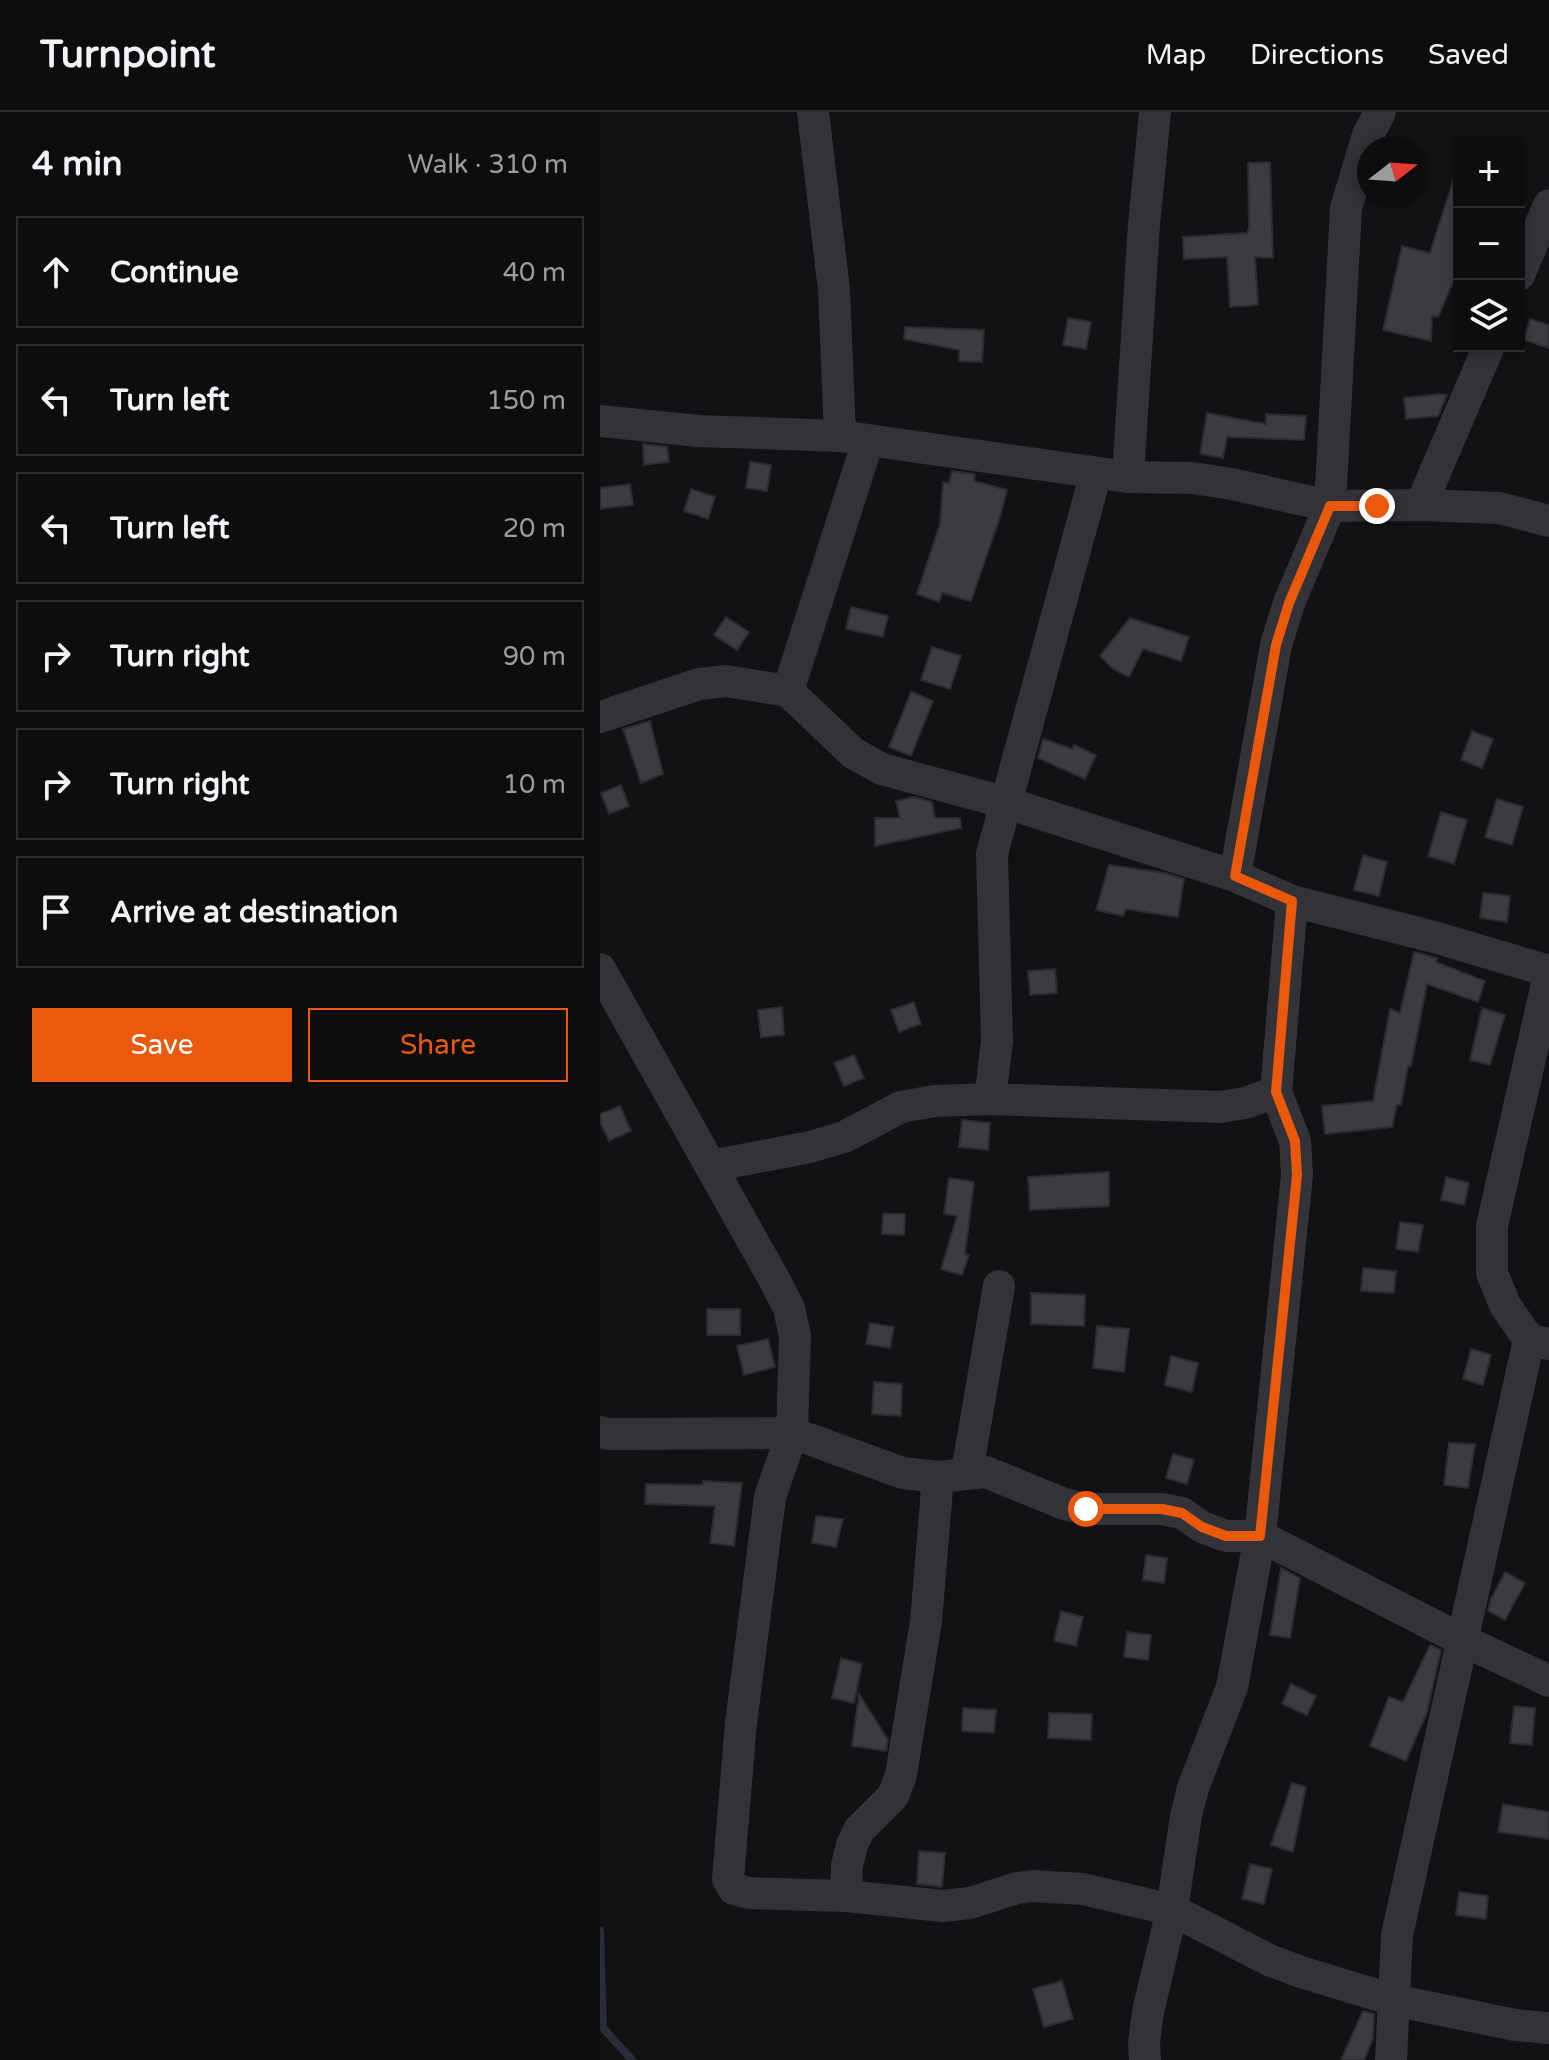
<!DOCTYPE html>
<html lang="en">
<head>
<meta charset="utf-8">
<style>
	body { margin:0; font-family:"Varela Round",sans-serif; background:#171617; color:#f1f3f6 }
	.controls { position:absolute; right:24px; top:24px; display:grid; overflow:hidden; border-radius:0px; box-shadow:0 4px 12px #0003 }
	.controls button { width:72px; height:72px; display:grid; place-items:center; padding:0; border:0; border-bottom:2px solid #2e2d2e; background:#0e0d0e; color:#f1f3f6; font:40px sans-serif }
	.compass { position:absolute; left:757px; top:24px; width:72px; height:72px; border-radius:50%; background:#0e0d0e; box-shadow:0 4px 12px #0003; rotate:73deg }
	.stop { position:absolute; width:24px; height:24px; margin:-18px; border:6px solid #ea580c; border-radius:50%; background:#fff }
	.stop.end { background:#ea580c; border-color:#fff; box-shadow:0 2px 8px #0008 }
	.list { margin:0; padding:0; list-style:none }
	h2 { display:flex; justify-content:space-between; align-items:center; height:104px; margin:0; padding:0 32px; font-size:34px }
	h2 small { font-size:26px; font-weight:400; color:#9b9c9e }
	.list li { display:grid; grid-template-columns:52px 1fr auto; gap:24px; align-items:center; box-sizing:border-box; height:112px; margin:0 16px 16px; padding:0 16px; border:2px solid #2e2d2e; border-radius:0px }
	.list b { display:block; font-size:30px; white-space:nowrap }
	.list em { font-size:26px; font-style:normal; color:#9b9c9e }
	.actions { display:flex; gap:16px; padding:24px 32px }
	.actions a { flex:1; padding:18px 0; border:2px solid #ea580c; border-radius:0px; text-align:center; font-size:28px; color:#ea580c }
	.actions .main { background:#ea580c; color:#fff }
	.icon { flex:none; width:44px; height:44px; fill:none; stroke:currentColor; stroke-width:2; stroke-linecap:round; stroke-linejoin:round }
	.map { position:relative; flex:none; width:949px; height:1948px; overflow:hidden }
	header { display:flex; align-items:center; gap:48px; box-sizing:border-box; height:112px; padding:0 40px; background:#0e0d0e; border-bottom:2px solid #2e2d2e }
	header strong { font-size:38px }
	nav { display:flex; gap:44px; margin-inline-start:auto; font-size:28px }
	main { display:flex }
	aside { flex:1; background:#0e0d0e }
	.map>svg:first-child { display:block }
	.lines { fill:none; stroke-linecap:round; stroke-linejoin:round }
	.stream { stroke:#272e38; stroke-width:8 }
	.building { fill:#3b3b41; stroke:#2c2b30; stroke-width:2 }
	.street { stroke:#323239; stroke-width:32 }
	.route { stroke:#ea580c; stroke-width:10 }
</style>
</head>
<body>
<header>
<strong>Turnpoint</strong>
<nav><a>Map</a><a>Directions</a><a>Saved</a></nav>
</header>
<main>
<aside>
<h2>4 min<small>Walk · 310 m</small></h2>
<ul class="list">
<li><svg class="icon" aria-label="ahead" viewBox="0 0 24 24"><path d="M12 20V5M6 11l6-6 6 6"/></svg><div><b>Continue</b></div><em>40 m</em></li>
<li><svg class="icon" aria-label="left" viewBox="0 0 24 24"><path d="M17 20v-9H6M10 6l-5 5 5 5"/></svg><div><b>Turn left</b></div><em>150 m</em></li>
<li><svg class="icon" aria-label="left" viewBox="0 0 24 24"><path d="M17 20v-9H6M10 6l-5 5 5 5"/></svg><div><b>Turn left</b></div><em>20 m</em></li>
<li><svg class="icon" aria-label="right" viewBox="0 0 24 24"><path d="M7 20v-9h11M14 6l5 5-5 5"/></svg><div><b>Turn right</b></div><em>90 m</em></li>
<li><svg class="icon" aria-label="right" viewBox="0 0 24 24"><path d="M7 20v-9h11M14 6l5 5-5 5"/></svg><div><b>Turn right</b></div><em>10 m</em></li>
<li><svg class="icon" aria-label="arrive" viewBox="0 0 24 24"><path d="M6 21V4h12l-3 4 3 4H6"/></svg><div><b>Arrive at destination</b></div></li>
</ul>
<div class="actions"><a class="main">Save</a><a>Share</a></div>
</aside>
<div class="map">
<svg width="949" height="1948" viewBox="0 0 949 1948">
	<rect width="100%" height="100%" fill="#121113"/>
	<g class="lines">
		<path class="stream" d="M0,1819l3,97 29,32"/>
	</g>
	<g class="building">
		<path d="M670,50l3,96 -18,-1 3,48 -28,2 -3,-50 -43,2 -1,-22 64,-4 2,-5 -1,-65z"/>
		<path d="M854,66l5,1v90l-21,48 -6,-1 -1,25 -48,-11 19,-84 28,7z"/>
		<path d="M468,206l23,4 -5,27 -23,-4z"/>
		<path d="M930,207l19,6v23l-25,-8z"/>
		<path d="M305,215l79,3 -2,32 -23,-1v-11l-55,-11z"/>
		<path d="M839,282l8,1 -9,21 -32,3 -2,-21z"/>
		<path d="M607,301l59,11v-10l40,2 -2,24 -77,-3 -4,21 -23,-4z"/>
		<path d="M43,332l24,3 2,15 -25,3z"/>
		<path d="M150,350l21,3 -4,26 -21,-3z"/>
		<path d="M352,359l23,3 -1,7 33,9 -8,30 -28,81 -29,-8 -3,9 -22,-8 23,-70 3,-42 6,1z"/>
		<path d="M30,372l3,21 -33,4v-21z"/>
		<path d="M91,377l24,8 -7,22 -24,-8z"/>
		<path d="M251,495l37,9 -5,21 -37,-8z"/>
		<path d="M126,505l23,15 -12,18 -23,-15z"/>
		<path d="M530,506l59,19 -8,24 -38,-12 -14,28 -16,-8 -13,-13z"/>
		<path d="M332,535l29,9 -11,33 -29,-9z"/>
		<path d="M311,580l22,9 -22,55 -22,-9z"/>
		<path d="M50,609l13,53 -22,9 -18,-54z"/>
		<path d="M872,619l21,8 -11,29 -21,-8z"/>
		<path d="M443,627l29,10 2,-4 22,10 -11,24 -47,-21z"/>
		<path d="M21,673l8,21 -20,8 -8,-21z"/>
		<path d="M314,685l18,5 3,16h25l1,10 -86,18v-28h25l-4,-17z"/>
		<path d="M897,687l26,8 -11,38 -27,-8z"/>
		<path d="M841,700l26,8 -13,44 -26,-8z"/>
		<path d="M763,743l24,7 -8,34 -25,-6z"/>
		<path d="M509,753l56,8 19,6 -6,38 -52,-8 -3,7 -27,-6z"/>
		<path d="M883,781l27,3 -3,26 -27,-4z"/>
		<path d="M814,840l23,6 -1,4 49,19 -7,21 -51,-18 -16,82h-3l-7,39h-4l-5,22 -67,7 -3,-28 51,-5 17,-92 10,4z"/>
		<path d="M455,857l2,24 -27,2 -2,-24z"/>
		<path d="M314,890l7,22 -22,8 -8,-22z"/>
		<path d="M182,895l2,28 -23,2 -3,-27z"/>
		<path d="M882,896l23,7 -15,50 -20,-5z"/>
		<path d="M254,943l10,23 -20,8 -10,-23z"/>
		<path d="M20,994l11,25 -22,10 -9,-19v-8z"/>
		<path d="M362,1008l28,3 -2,27 -29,-3z"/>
		<path d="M509,1060v34l-79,4 -2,-33z"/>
		<path d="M846,1065l23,6 -5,22 -23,-5z"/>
		<path d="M349,1066l25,4 -9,72 4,1 -7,20 -21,-6 16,-53 -13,-2z"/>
		<path d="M283,1102h22l-1,21 -22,-1z"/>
		<path d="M800,1110l23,3 -5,27 -22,-3z"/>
		<path d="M763,1156l33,3 -2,22 -33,-2z"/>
		<path d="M431,1181l54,2 -1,31 -53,-2z"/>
		<rect x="107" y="1197" width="33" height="26"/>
		<path d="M270,1211l24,4 -4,21 -24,-4z"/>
		<path d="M497,1214l32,3 -5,43 -31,-4z"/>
		<path d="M168,1227l7,28 -31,8 -7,-29z"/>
		<path d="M871,1237l20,6 -8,30 -20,-6z"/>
		<path d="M571,1244l27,7 -6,29 -27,-7z"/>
		<path d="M274,1270l28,2 -1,32 -29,-2z"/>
		<path d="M849,1331l26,1 -7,44 -24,-3z"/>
		<path d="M573,1342l21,6 -7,24 -21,-6z"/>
		<path d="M103,1369l39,2 -8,63 -24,-3 5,-37 -70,-2 1,-20 57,1z"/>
		<path d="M216,1404l27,3 -7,28 -24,-4z"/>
		<path d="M546,1443l21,3 -3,25 -21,-3z"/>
		<path d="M681,1456l19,10 -10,60 -20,-3z"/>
		<path d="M905,1460l20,11 -20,37 -17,-9 3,-12z"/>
		<path d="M461,1499l22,6 -7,29 -22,-5z"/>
		<path d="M527,1520l24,3 -3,25 -24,-3z"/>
		<path d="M830,1533l11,5 -14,62 -21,49 -36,-15 19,-49 14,5z"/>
		<path d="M241,1546l21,6 -8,39 -22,-5z"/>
		<path d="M691,1572l25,12 -9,19 -25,-11z"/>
		<path d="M259,1582l29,46 -2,11 -34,-5z"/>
		<path d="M914,1594l21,2 -3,37 -22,-2z"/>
		<path d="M363,1596l33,2 -2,23 -32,-2z"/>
		<path d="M449,1601l43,1 -1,26 -43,-2z"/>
		<path d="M692,1671l14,4 -13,65 -22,-7z"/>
		<path d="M903,1692l46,8v27l-51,-7z"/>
		<path d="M319,1739l26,2 -3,34 -25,-3z"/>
		<path d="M650,1752l22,5 -8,35 -22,-5z"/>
		<path d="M859,1780l29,4 -2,23 -30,-4z"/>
		<path d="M462,1869l11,38 -29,8 -11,-38z"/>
		<path d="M763,1899l11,3 -1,25 -9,21h-23z"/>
	</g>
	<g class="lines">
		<g class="street">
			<path d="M213,0l21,178 6,146"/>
			<path d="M919,163l30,-70"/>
			<path d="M0,309l98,10 142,5 288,41 64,1 40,6 98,22 91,-1 78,3 50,13"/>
			<path d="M528,365l16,-252 11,-113"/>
			<path d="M821,393l68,-159"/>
			<path d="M188,579l80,-250"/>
			<path d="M0,605l99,-33 27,-3 62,10 65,62 29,16 125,34 228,73 57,25 142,36 115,34"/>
			<path d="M635,764l41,-231 13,-42 41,-97 16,-298 22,-73 12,-23"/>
			<path d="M0,857l174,310 15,29 6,28 -3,97 -22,64 -29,226 -13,156 6,10 15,4 97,3 97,10 27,-3 47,-15 15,-2 51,3 89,21 97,50 32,12 92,28 122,25 34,3"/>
			<path d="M390,987l7,-58 -5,-187 104,-381"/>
			<path d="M111,1054l99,-19 34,-10 57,-30 33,-6 56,-2 230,8 25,-4 31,-11"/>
			<path d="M949,1232l-20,-4 -24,-35 -13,-32v-47l57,-251"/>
			<path d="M0,1320l8,2 184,-1 111,40 35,4 48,-5 78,32 22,5h76l20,4 20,14 24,9h34l204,105 85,40"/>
			<path d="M367,1360l32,-186"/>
			<path d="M246,1784l1,-31 5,-20 7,-15 34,-34 8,-21 25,-154 12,-144"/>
			<path d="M545,1948l-1,-18 4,-30 24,-102 14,-94 7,-28 39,-101 28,-151 37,-361 -2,-34 -19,-49 16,-191"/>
			<path d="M791,1948l6,-125 132,-595"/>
		</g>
	</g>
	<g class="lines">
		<path class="route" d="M486,1397h76l20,4 20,14 24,9h34l37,-361 -2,-34 -19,-49 16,-191 -57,-25 41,-231 13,-42 41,-97h47"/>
	</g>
</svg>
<div class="controls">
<button>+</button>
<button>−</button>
<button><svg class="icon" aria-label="layers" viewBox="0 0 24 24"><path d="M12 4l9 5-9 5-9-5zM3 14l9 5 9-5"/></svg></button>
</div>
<svg class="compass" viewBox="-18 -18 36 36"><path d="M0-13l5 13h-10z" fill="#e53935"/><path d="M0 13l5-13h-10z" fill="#9b9c9e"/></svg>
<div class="stop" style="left:486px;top:1397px"></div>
<div class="stop end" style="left:777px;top:394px"></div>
</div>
</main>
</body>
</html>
